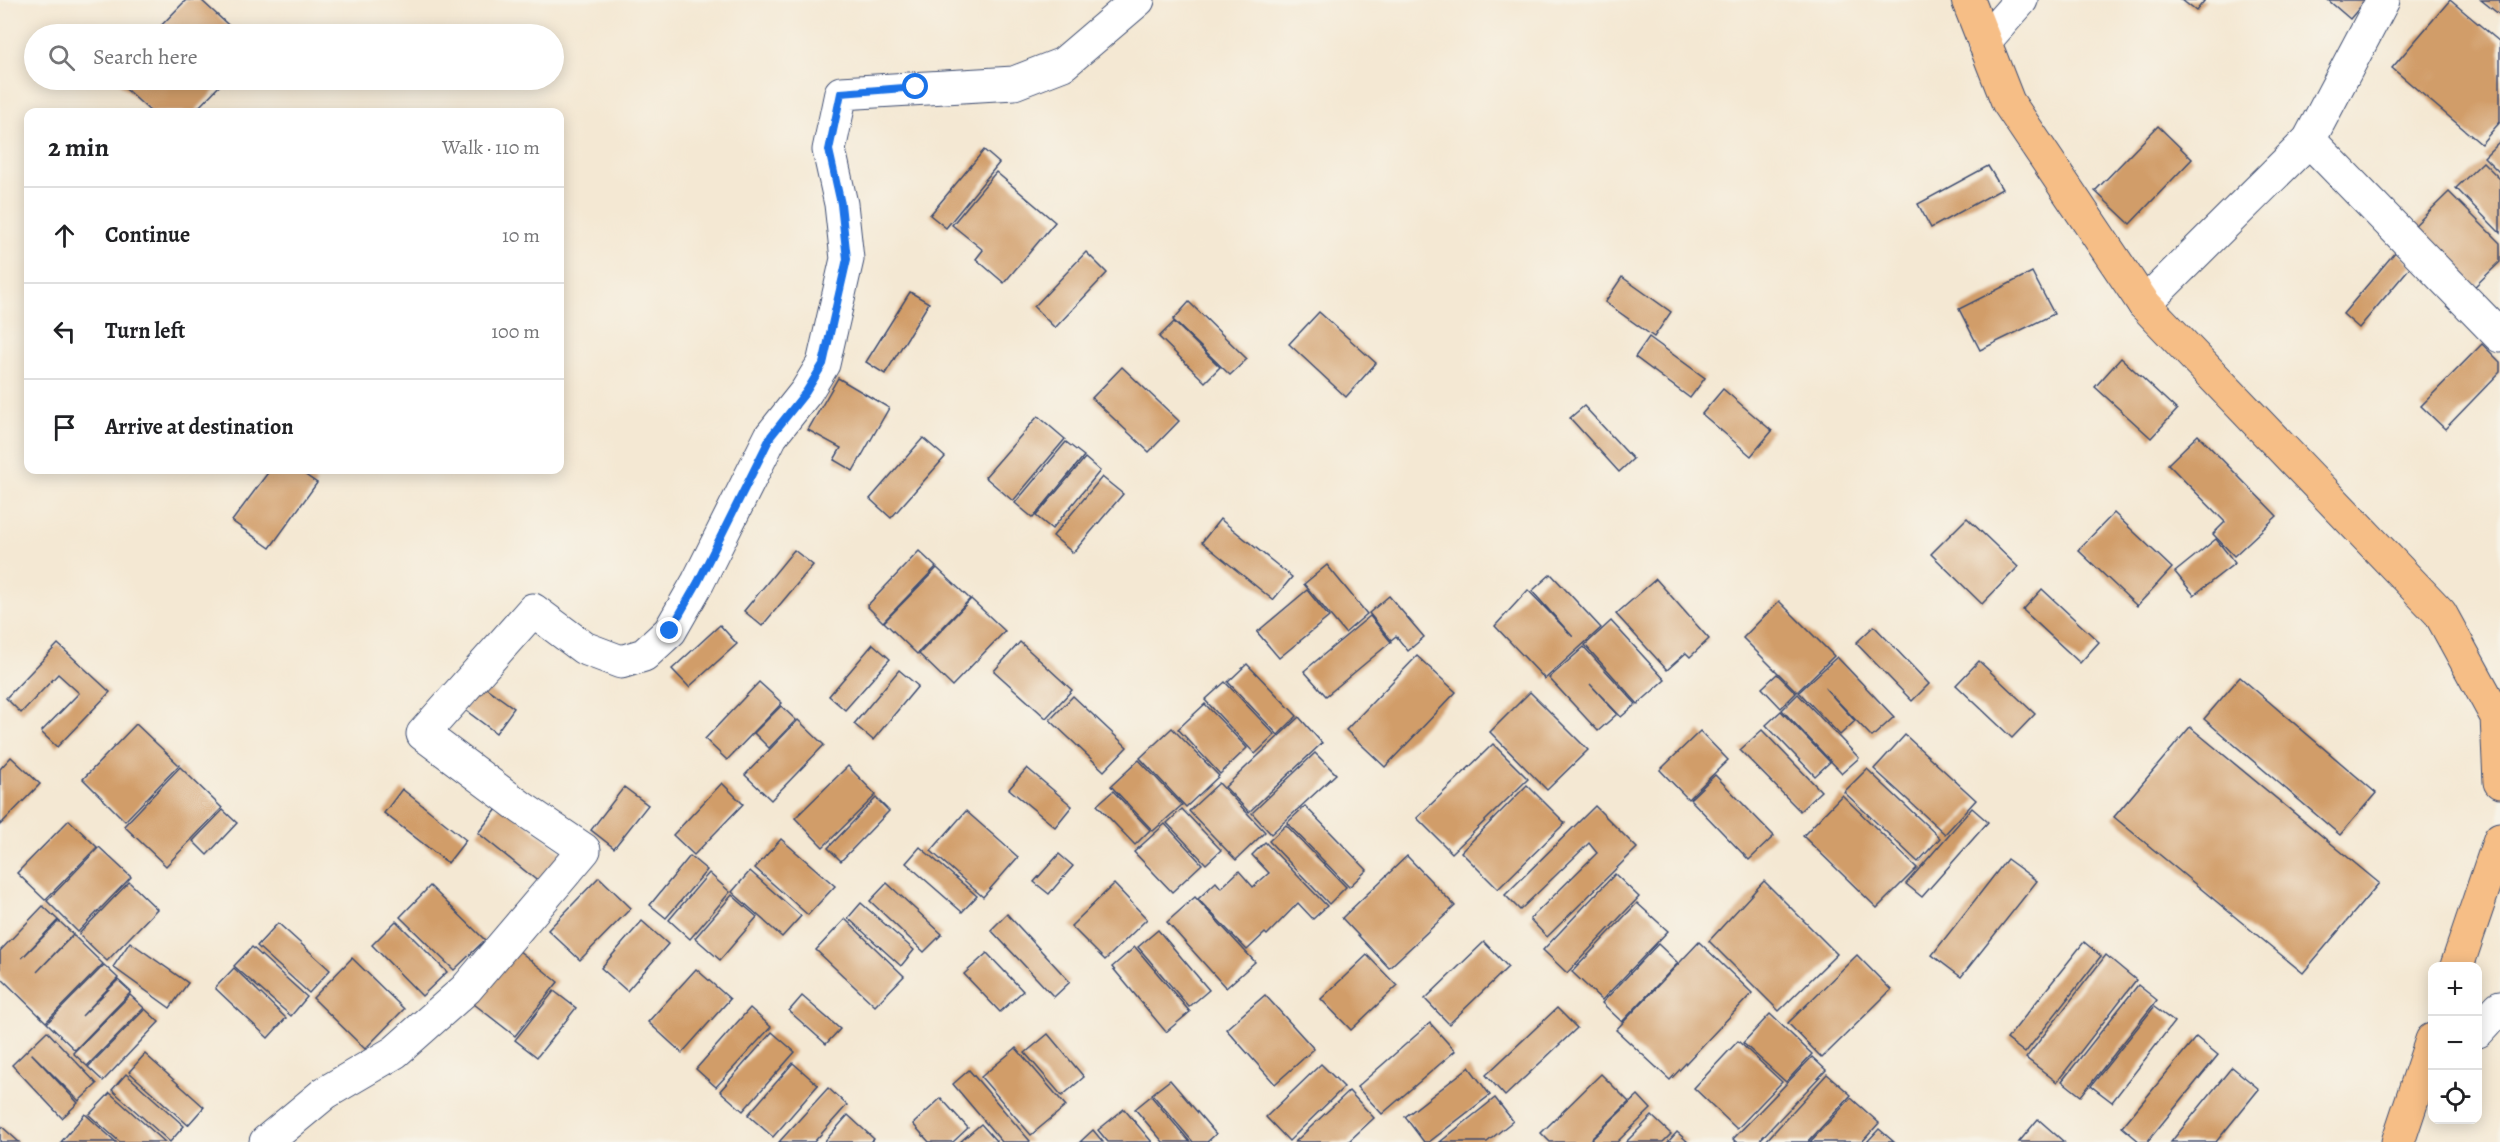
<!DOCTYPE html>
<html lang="en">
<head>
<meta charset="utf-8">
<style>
	body { margin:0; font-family:Alegreya,serif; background:#f6f6f6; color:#202124 }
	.controls { position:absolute; right:18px; bottom:18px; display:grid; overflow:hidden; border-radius:12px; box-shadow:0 3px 15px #0003 }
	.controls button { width:54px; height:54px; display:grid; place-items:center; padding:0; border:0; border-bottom:2px solid #e0e0e0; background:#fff; color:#202124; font:30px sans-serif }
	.stop { position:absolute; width:18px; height:18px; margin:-14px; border:4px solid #1a73e8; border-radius:50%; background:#fff }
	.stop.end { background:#1a73e8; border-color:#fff; box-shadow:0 2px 6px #0008 }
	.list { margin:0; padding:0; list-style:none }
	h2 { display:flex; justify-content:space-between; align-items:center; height:78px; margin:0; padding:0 24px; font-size:26px }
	h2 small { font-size:20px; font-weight:400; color:#757577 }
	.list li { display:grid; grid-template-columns:39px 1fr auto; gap:18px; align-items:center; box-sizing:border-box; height:96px; padding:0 24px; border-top:2px solid #e0e0e0 }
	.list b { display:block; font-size:22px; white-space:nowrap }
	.list em { font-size:20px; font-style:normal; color:#757577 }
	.icon { flex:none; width:33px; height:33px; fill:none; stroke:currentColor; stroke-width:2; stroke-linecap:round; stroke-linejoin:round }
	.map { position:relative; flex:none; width:2500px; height:1142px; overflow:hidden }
	.search { position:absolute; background:#fff; box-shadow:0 3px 15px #0003; left:24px; top:24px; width:540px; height:66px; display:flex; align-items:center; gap:15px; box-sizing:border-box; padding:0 21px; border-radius:33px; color:#757577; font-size:22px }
	.panel { position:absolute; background:#fff; box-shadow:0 3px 15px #0003; left:24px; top:108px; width:540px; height:366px; border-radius:12px }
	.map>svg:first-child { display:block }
	.building { fill:#d19d69 }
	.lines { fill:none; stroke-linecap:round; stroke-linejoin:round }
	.minor-casing { stroke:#3c4b70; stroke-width:35 }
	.major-casing { stroke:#3c4b70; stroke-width:35 }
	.minor { stroke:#fff; stroke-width:33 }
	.major { stroke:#f6be86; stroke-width:33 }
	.route { stroke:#1a73e8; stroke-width:8 }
</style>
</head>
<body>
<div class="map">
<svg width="2500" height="1142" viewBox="0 0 2500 1142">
	<rect width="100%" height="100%" fill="#f7f3e8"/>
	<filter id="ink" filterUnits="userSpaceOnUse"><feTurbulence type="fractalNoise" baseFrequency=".0167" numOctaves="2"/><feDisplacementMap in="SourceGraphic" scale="12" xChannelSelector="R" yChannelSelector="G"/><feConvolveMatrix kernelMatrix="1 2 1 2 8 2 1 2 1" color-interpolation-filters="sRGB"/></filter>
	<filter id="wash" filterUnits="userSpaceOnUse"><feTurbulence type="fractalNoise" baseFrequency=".008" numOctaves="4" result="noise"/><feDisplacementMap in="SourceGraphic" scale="24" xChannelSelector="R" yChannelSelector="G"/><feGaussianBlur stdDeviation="1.35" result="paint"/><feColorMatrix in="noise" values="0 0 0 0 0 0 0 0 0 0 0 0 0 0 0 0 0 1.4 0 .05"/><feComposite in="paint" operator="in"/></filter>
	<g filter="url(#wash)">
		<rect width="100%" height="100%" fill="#f4e8d3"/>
		<g id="blocks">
			<g class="building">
				<path d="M186,0h15l37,34h-85z"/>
				<path d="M2182,0h23l-9,11z"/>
				<path d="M2328,0h38l-16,19z"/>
				<path d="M2450,0l50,42v80l-19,22 -89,-76z"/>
				<path d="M2481,0h19v15z"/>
				<path d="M116,80h109l-31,32h-43z"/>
				<path d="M2158,126l34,33 -62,65 -35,-33z"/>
				<path d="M2500,141v32l-16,-16z"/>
				<path d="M984,150l15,13 -53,65 -16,-13z"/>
				<path d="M2483,162l17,17v54l-44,-45z"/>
				<path d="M1988,166l14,23 -71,39 -13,-24z"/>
				<path d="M996,172l59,50 -51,61 -28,-24 7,-9 -31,-25z"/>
				<path d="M2449,192l51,51v19l-32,31 -60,-61z"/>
				<path d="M2396,251l16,14 -53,63 -16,-14z"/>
				<path d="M1086,252l21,21 -52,55 -21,-21z"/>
				<path d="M2032,272l22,42 -74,36 -21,-41z"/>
				<path d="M1622,277l49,35 -17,25 -49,-35z"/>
				<path d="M910,292l19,11 -44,71 -19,-12z"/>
				<path d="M1189,302l58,57 -17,16 -57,-55z"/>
				<path d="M1319,312l57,51 -30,34 -57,-53z"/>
				<path d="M1174,322l46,45 -15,15 -46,-45z"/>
				<path d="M1649,337l56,41 -15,20 -55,-41z"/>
				<path d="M2482,344l18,18v10l-55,57 -24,-23z"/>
				<path d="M2121,358l56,52 -26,28 -56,-51z"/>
				<path d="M1122,367l57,54 -30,31 -57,-54z"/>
				<path d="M838,378l51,30 -36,63 -19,-11 7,-12 -33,-18z"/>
				<path d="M1723,389l49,42 -21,25 -49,-42z"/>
				<path d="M1584,406l49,53 -14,13 -49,-54z"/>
				<path d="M1038,416l27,23 -52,62 -28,-24z"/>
				<path d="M2198,435l79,81 -43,40 -21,-22 12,-12 -57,-58z"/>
				<path d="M923,438l22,19 -54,61 -21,-19z"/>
				<path d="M1066,442l18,14 -51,62 -18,-15z"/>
				<path d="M1085,458l15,13 -48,58 -16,-13z"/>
				<path d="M270,470h28l19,13 -47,65 -38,-27z"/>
				<path d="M1102,477l21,17 -50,59 -20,-17z"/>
				<path d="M2114,513l58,55 -35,38 -59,-56z"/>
				<path d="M1967,518l51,49 -36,37 -51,-50z"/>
				<path d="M1220,519l72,58 -19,23 -71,-58z"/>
				<path d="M2216,539l19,24 -41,32 -19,-23z"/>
				<path d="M794,550l19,15 -51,61 -18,-15z"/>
				<path d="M919,551l17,16 -53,55 -16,-16z"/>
				<path d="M1327,565l40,49 -22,19 -41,-49z"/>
				<path d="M937,568l33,31 -53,55 -33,-32z"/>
				<path d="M1551,574l50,54 -56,51 -50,-53 33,-36 45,47 -41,-46z"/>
				<path d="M1656,579l53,60 -19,18 -4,-4 -19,17 -51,-56z"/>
				<path d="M2042,589l57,53 -19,21 -57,-53z"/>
				<path d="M1307,590l22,27 -50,41 -22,-26z"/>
				<path d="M1389,596l35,41 -16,14 -12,-15 -5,4 -22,-27z"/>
				<path d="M971,599l34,32 -53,55 -33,-32z"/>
				<path d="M1779,601l55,55 -37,36 -54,-54z"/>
				<path d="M1370,616l21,26 -65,54 -22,-25z"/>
				<path d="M1611,621l54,59 -27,24 -53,-59z"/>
				<path d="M720,625l17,19 -48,43 -17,-18z"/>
				<path d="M1874,626l55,58 -17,17 -56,-58z"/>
				<path d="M1020,642l52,48 -26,28 -52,-47z"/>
				<path d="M58,644l52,48 -53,55 -16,-15 38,-39 -21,-19 -37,39 -15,-15z"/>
				<path d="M873,644l17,15 -45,51 -16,-14z"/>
				<path d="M1584,647l52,57 -15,13 -31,-33 27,30 -19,17 -49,-53z"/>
				<path d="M1417,656l39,36 -71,75 -39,-37z"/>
				<path d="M1837,657l57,60 -22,20 -47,-49 30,33 -15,14 -41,-43z"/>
				<path d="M1979,661l56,53 -23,24 -56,-53z"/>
				<path d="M1247,664l50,52 -19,19 -50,-53z"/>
				<path d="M899,670l19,16 -45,54 -19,-16z"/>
				<path d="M1777,674l19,19 -15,15 -19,-20z"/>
				<path d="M2240,677l136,116 -36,42 -136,-116z"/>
				<path d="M759,682l23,21 -55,57 -22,-21z"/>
				<path d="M1225,682l50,53 -20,19 -50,-54z"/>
				<path d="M482,685l32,23 -18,25 -32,-24z"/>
				<path d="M1530,692l58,58 -41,40 -57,-58z"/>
				<path d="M1798,694l61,64 -17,15 -60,-63z"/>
				<path d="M1073,696l54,51 -23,24 -54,-51z"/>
				<path d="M1205,704l42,44 -27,26 -42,-45z"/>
				<path d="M781,706l15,14 -27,28 -15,-15z"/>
				<path d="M1781,711l49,51 -15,14 -49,-51z"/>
				<path d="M1299,717l23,26 -73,69 -24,-25z"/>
				<path d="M798,720l26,25 -53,55 -26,-25z"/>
				<path d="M136,724l43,41 -54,56 -42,-42z"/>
				<path d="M2190,727l189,156 -76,90 -189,-156z"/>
				<path d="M1172,728l47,48 -33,31 -46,-49z"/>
				<path d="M1762,730l59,61 -21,20 -60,-61z"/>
				<path d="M1700,731l28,29 -40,39 -28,-29z"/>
				<path d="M1905,735l71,65 -31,34 -71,-65z"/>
				<path d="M1493,744l35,35 -76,74 -35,-35z"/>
				<path d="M1315,753l21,21 -65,60 -19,-21z"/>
				<path d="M11,757l29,27 -40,41v-56z"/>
				<path d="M1139,760l43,45 -29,26 -42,-45z"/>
				<path d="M848,766l28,29 -53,52 -28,-29z"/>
				<path d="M180,767l42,41 -56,58 -42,-40z"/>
				<path d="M1027,768l45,38 -17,21 -46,-38z"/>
				<path d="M1867,769l73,69 -22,24 -74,-70z"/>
				<path d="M1715,775l59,61 -25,24 -59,-61z"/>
				<path d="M722,783l21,21 -49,51 -21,-20z"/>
				<path d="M1219,783l46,49 -29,28 -47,-49z"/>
				<path d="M1527,785l38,38 -67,66 -37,-37z"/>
				<path d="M624,787l24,18 -34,43 -23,-18z"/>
				<path d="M402,789l64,51 -18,23 -64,-50z"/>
				<path d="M1113,791l37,39 -15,15 -38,-40z"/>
				<path d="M1842,795l75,73 -40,40 -74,-72z"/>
				<path d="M876,798l13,13 -48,50 -13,-13z"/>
				<path d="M501,804l63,51 -24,28 -62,-50z"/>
				<path d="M1305,806l62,64 -18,17 -62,-64z"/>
				<path d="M1595,806l42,42 -90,89 -17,-18 67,-66 -8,-10 -69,67 -15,-15z"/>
				<path d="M1972,808l16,14 -66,75 -16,-13z"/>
				<path d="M1182,809l39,41 -15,14 -39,-41z"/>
				<path d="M223,810l14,13 -30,32 -14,-14z"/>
				<path d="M966,811l52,46 -35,40 -52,-46z"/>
				<path d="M69,820l28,27 -52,53 -28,-27z"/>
				<path d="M1165,824l37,40 -30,28 -38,-40z"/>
				<path d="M1286,825l60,62 -17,17 -60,-63z"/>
				<path d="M781,839l54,47 -27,29 -53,-47z"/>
				<path d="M1265,842l62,64 -14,13 -15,-16 -31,32 -2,-2 -18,17 -49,-51 18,-17 5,6 18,-17 14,16 16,-14 -17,-18z"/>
				<path d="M99,847l32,30 -53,55 -31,-31z"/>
				<path d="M920,847l57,49 -15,16 -56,-49z"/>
				<path d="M1059,854l14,12 -24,28 -15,-12z"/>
				<path d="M690,856l17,14 -41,48 -16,-13z"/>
				<path d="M1407,856l48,50 -66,62 -47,-50z"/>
				<path d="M2007,859l30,22 -76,96 -29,-22z"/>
				<path d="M750,871l51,45 -19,21 -50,-45z"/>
				<path d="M709,873l21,19 -40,47 -21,-19z"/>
				<path d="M1615,874l24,23 -72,76 -24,-23z"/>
				<path d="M599,877l32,31 -51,52 -32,-30z"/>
				<path d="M1764,881l73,73 -58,57 -70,-70z"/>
				<path d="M129,882l28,27 -50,52 -28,-27z"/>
				<path d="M887,883l55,51 -18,18 -54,-51z"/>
				<path d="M1114,884l33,35 -42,41 -34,-34z"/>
				<path d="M430,886l55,54 -31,30 -54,-53z"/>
				<path d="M732,895l25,22 -37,43 -25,-22z"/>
				<path d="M1195,897l60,65 -29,26 -59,-66z"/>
				<path d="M861,903l53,47 -13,16 -53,-48z"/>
				<path d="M1637,903l31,28 -66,69 -30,-28z"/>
				<path d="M43,906l15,14 -36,38 37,-37 14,13 -36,38 36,-37 30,29 -57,58 -46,-45v-26z"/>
				<path d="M1007,914l63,68 -16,15 -63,-67z"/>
				<path d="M845,919l59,57 -29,30 -59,-56z"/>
				<path d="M396,921l51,51 -25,24 -50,-51z"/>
				<path d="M642,921l26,23 -41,47 -26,-23z"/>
				<path d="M278,923l52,47 -21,23 -52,-47z"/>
				<path d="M1158,930l51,60 -20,17 -51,-60z"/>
				<path d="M130,942l58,41 -18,25 -57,-41z"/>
				<path d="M1484,942l24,25 -59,57 -24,-25z"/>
				<path d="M1699,942l53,51 -82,87 -54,-50z"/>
				<path d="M2084,942l17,14 -76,97 -18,-14z"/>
				<path d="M1658,944l20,19 -56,59 -20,-19z"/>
				<path d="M252,947l55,50 -16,19 -57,-50z"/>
				<path d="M1135,947l55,65 -24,20 -54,-65z"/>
				<path d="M518,950l40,32 -43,54 -41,-32z"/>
				<path d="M987,953l36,38 -23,21 -36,-38z"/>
				<path d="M1367,955l30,31 -46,44 -30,-31z"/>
				<path d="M1857,955l34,35 -69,68 -34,-35z"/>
				<path d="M2106,955l30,25 -79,102 -31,-24z"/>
				<path d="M352,958l52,51 -39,40 -52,-51z"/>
				<path d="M104,965l14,13 -36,38 36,-36 13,12 -56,58 -28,-27z"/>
				<path d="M234,968l52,50 -18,20 -53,-50z"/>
				<path d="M696,969l34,30 -48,54 -34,-31z"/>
				<path d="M2138,985l19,15 -76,96 -19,-15z"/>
				<path d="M554,991l22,17 -39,49 -22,-17z"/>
				<path d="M130,995l14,13 -57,58 -14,-13z"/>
				<path d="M1265,995l49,54 -39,35 -49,-55z"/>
				<path d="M802,996l38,33 -14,15 -37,-33z"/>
				<path d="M2154,1007l20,15 -62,80 -21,-16z"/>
				<path d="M750,1008l21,19 -55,60 -20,-18z"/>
				<path d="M1557,1008l20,20 -72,68 -19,-21z"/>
				<path d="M145,1009l14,13 -56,59 -15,-14z"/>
				<path d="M1770,1014l42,40 -26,28 -43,-39z"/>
				<path d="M1430,1023l25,28 -73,63 -25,-27z"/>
				<path d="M47,1031l50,53 -18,17 -48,-48 47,50 -16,15 -50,-53z"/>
				<path d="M772,1032l23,20 -52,59 -23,-20z"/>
				<path d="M1048,1034l36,43 -22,19 -37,-43z"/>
				<path d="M2196,1037l22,18 -71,87h-7l-18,-15z"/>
				<path d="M1738,1041l44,41 -45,47 -43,-41z"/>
				<path d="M1016,1048l50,58 -35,29 -50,-58z"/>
				<path d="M145,1054l59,53 -16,18 -59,-53z"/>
				<path d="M1812,1057l14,13 -68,72h-22l-3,-3z"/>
				<path d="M793,1063l25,22 -45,52 -25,-22z"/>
				<path d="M1321,1064l23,23 -55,54 -23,-24z"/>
				<path d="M1469,1067l21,28 -61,47h-5l-19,-25z"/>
				<path d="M2232,1067l27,22 -43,53h-45z"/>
				<path d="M969,1070l61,71 -1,1h-27l-49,-58z"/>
				<path d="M126,1074l58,52 -14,16 -58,-52z"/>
				<path d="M1601,1074l28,28 -41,40h-38l-9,-9z"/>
				<path d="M1827,1074l24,21 -43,47h-43z"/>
				<path d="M1170,1080l46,54 -9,8h-14l-41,-48z"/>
				<path d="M828,1088l19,17 -33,37h-35z"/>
				<path d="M1349,1091l25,27 -26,24h-53z"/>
				<path d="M110,1093l55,49h-45l-31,-27z"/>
				<path d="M1638,1095l13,14 -34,33h-28z"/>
				<path d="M1151,1096l39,46h-27l-28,-33z"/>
				<path d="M941,1098l27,30 -15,14h-24l-16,-18z"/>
				<path d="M1495,1098l18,23 -26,21h-47z"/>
				<path d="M1851,1098l28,25 -17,19h-52z"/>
				<path d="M1124,1109l28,33h-44l-10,-12z"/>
				<path d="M85,1114l31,28h-55z"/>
				<path d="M848,1115l26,24 -3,3h-47z"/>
				<path d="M1652,1116l19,18 -8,8h-37z"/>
				<path d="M2038,1119l26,23h-45z"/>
				<path d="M981,1124l16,18h-37z"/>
				<path d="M0,1125l19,17h-19z"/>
				<path d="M1879,1129l15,13h-27z"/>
				<path d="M1093,1130l10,12h-23z"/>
				<path d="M1677,1132l11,10h-20z"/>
			</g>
		</g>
	</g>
	<g filter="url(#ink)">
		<use href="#blocks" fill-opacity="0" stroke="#3c4b70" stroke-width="1.5"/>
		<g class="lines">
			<defs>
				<g id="minor">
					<path d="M1984,42l37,-42"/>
					<path d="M2309,140l191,196"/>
					<path d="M2144,304l165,-164 74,-140"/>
					<path d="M2478,1031l22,-24"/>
					<path d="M266,1142l59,-49 70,-41 71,-63 118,-139 -62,-42 -99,-74 110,-124 51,38 37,14 23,-7 26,-24 28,-49 73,-146 35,-44 17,-28 24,-105 -6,-55 -12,-54 12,-57 173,-10 49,-19 75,-64"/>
				</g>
				<g id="major">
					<path d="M1968,0l40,102 136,202 296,309 57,104 3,65"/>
					<path d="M2457,966l43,-127"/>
					<path d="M2398,1142l34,-102"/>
				</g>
			</defs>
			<use href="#minor" class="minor-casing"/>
			<use href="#major" class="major-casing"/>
			<use href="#minor" class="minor"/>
			<use href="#major" class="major"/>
		</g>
	</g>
	<g class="lines" filter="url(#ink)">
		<path class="route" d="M670,631l28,-49 73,-146 35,-44 17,-28 24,-105 -6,-55 -12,-54 12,-57 75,-6"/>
	</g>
</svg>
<div class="controls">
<button>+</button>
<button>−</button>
<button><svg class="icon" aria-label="locate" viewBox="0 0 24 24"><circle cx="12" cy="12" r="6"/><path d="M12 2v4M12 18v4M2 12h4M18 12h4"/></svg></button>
</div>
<div class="stop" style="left:916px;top:87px"></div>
<div class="stop end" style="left:670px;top:631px"></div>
<div class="search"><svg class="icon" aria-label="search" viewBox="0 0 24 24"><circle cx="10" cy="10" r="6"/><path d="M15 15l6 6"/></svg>Search here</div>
<section class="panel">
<h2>2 min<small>Walk · 110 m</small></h2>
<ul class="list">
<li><svg class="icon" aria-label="ahead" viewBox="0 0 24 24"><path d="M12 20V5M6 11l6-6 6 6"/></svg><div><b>Continue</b></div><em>10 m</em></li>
<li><svg class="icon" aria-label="left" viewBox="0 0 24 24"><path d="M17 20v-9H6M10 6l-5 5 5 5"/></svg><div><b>Turn left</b></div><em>100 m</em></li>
<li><svg class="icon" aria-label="arrive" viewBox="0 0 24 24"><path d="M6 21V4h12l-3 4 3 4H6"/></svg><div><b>Arrive at destination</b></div></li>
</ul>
</section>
</div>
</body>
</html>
